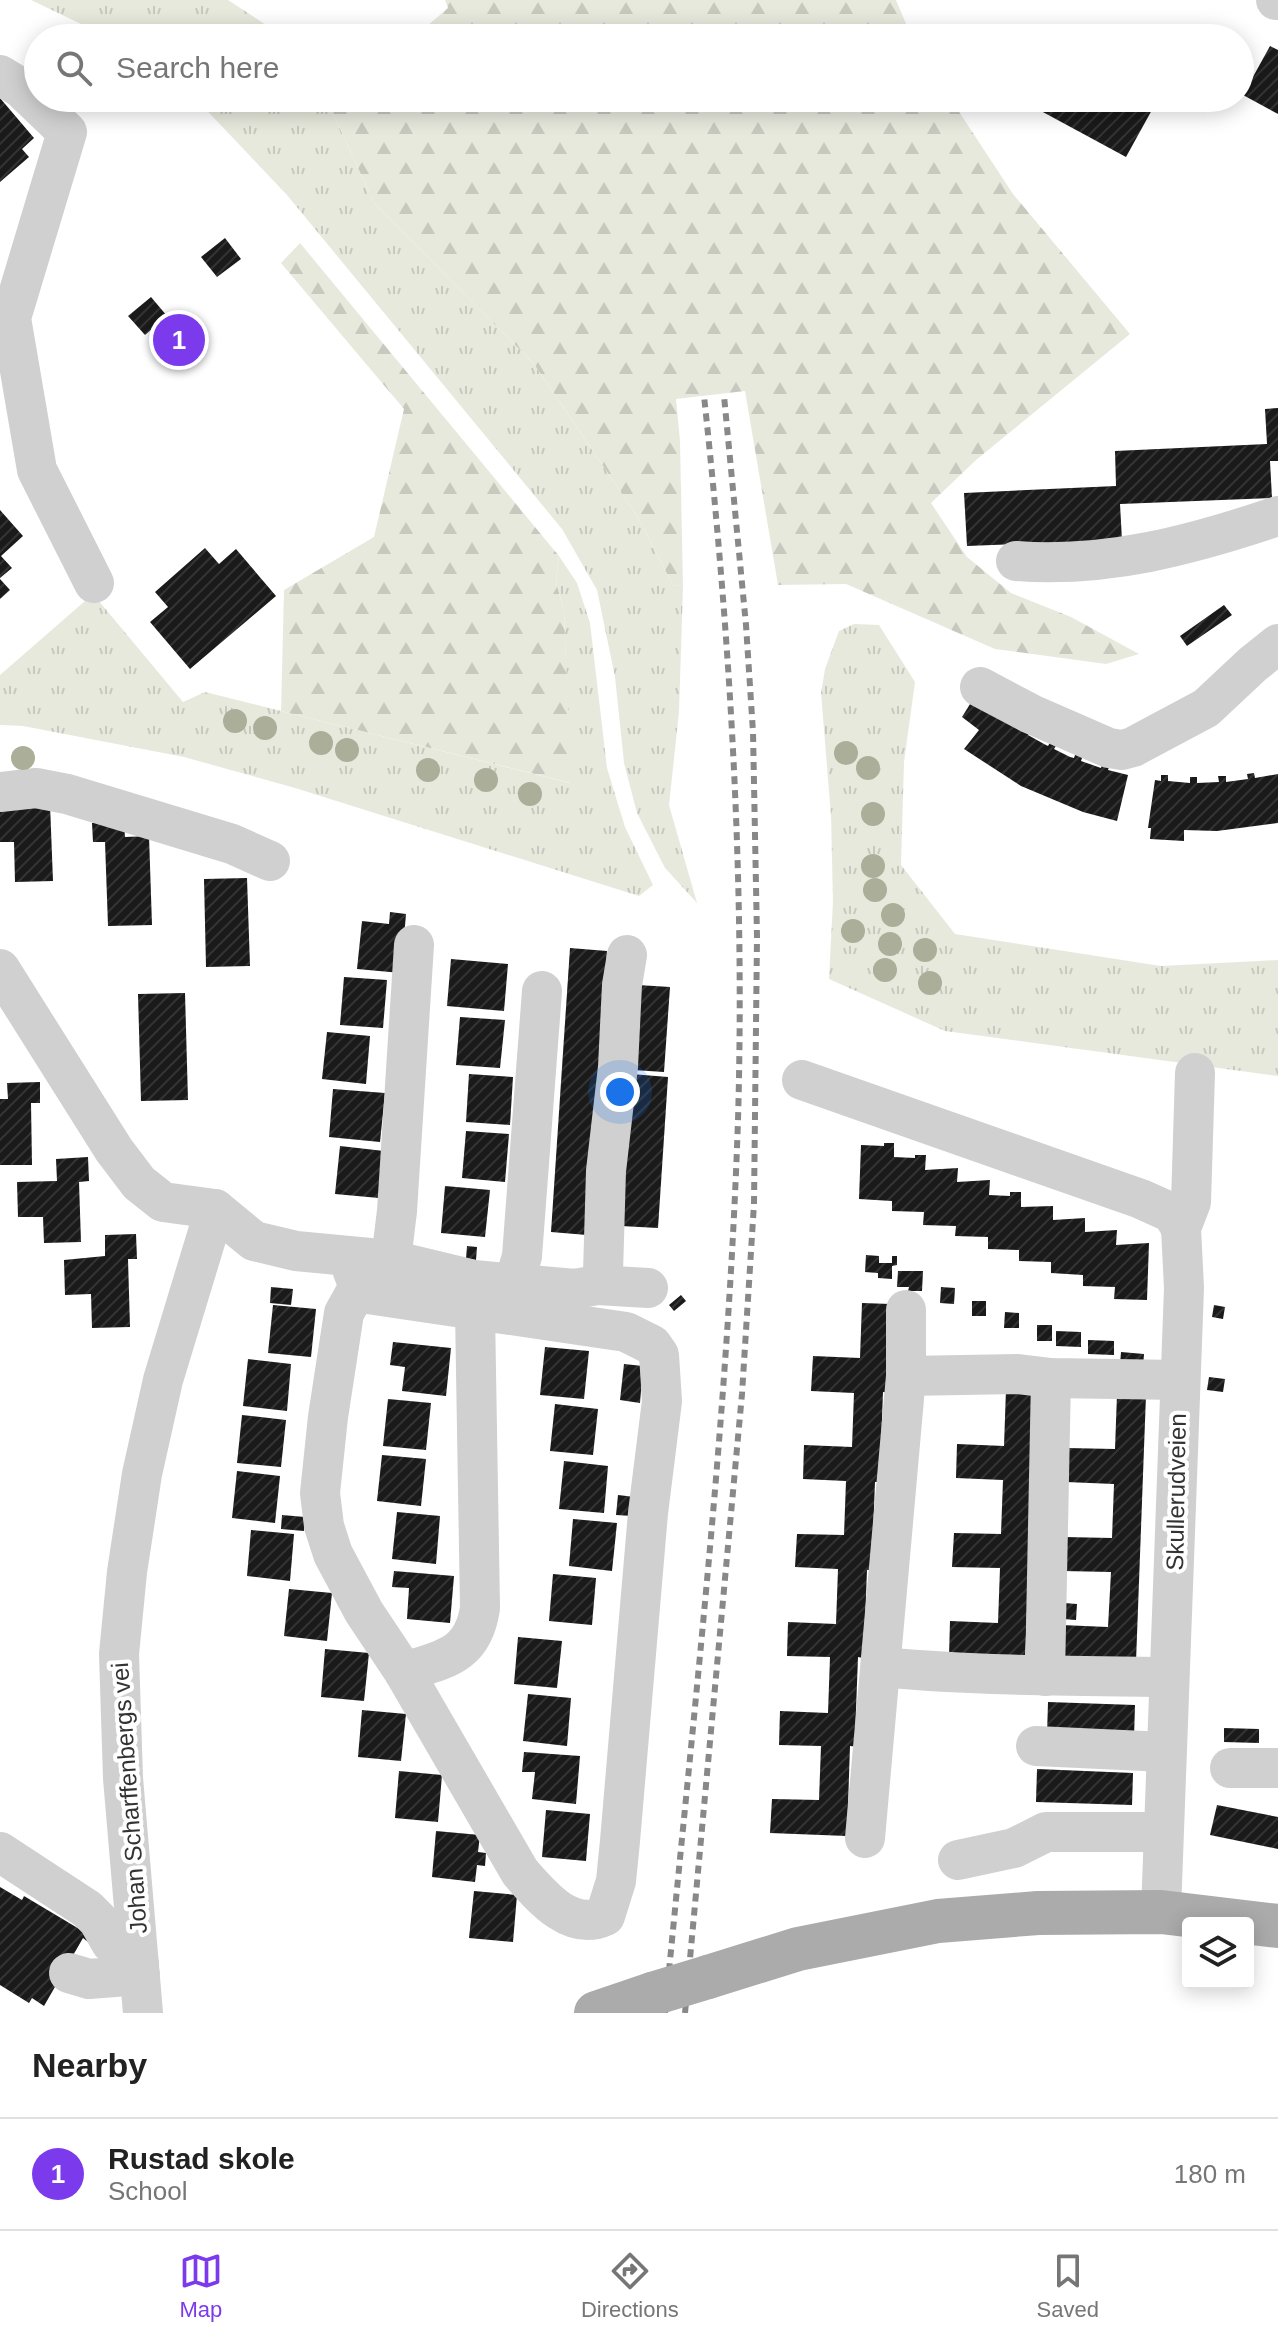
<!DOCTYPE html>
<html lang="en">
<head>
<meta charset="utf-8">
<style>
	body { margin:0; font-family:Helvetica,sans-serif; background:#f6f6f6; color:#222 }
	.controls { position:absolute; right:24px; bottom:24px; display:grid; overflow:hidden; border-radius:8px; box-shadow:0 4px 20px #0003 }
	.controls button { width:72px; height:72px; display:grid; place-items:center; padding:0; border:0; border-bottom:2px solid #e0e0e0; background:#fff; color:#222; font:40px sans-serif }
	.you { position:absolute; left:620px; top:1092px; width:28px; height:28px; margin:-20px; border:6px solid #fff; border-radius:50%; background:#1a73e8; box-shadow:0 0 0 12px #1a73e833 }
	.badge { display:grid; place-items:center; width:52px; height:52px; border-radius:50%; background:#7c3aed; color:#fff; font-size:26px; font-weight:700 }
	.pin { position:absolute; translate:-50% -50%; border:4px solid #fff; box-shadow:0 2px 8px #0006 }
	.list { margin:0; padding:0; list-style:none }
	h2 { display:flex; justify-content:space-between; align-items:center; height:104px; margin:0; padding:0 32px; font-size:34px }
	h2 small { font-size:26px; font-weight:400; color:#767676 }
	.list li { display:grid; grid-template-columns:52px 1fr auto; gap:24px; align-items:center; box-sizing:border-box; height:112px; padding:0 32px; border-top:2px solid #e0e0e0 }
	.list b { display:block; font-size:30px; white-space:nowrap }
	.list p { margin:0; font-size:26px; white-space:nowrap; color:#767676 }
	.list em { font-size:26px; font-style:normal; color:#767676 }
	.icon { flex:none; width:44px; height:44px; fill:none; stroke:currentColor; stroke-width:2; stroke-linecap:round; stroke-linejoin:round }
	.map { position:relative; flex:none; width:1278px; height:2013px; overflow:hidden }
	.search { position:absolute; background:#fff; box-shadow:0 4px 20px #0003; left:24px; right:24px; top:24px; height:88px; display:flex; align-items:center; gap:20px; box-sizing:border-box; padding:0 28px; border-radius:44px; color:#767676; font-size:30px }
	.sheet { height:216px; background:#fff }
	nav { display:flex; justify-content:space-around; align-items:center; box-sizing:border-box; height:112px; border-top:2px solid #e0e0e0; background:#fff; font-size:22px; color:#767676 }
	nav a { display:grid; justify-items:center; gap:4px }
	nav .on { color:#7c3aed }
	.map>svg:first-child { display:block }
	.grass { fill:url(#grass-tufts) }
	.forest { fill:url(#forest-firs) }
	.building { fill:url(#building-hatch) }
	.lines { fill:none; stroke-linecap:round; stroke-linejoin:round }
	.minor { stroke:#d0d0d0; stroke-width:40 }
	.major { stroke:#ababab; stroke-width:44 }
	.rail { stroke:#888; stroke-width:6; stroke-dasharray:8 6; stroke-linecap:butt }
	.major-bridge { stroke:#ababab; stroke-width:44 }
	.tree { fill:#abae98 }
	.labels { text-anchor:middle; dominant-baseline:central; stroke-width:8; stroke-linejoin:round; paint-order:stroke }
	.street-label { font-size:24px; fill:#333; stroke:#fff }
</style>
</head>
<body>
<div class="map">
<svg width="1278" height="2013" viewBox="0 0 1278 2013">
	<defs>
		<pattern id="grass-tufts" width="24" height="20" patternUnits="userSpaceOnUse" patternTransform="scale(2)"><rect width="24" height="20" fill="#e8e9dd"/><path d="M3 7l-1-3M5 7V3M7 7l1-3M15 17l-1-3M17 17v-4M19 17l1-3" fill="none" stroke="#c7c8be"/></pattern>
		<pattern id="forest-firs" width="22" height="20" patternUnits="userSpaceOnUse" patternTransform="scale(2)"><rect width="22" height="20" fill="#e8e9dd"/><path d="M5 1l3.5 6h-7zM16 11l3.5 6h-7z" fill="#c7c8be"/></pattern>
		<pattern id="building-hatch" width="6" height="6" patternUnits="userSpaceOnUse" patternTransform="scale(2)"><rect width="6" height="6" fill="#1a1a1a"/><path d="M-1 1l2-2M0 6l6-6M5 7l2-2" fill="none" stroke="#333"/></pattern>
	</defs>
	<rect width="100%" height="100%" fill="#fff"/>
	<g class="grass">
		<path d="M31,0h197l58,38h-176z"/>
		<path d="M195,98h131l48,105 160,161 103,152 36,69 10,1 -4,126 -10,93 28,98 -32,-35 -28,-55 -13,-50 -9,-86 -18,-87 -35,-61 -275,-334z"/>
		<path d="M559,556l18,27 13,40 17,145 18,59 28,58 -14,11 -344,-108 -111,-31 -161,-31 -23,-1v-50l93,-81 90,108 22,-10 365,91 -6,-172 -8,-29z"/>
		<path d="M854,624l25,1 36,57 -11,80 -3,103 54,69 206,32 117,-6v116l-333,-45 -116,-52 4,-78 -2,-85 -10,-123 4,-24 14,-38z"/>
	</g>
	<g class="forest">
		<path d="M445,0h451l16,38h-499l35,-30z"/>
		<path d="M344,98h606l63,96 117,140 -154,126 -45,43 36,54 44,36 60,24 68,37 -33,10 -111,-15 -149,-65 -68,1 -33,-194 -69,8 4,42 3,145 -10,-1 -36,-69 -103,-152 -160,-161 -43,-94z"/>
		<path d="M300,243l259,313 -3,26 8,29 7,172 -290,-72 3,-121 90,-53 30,-128 -123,-146z"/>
	</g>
	<g class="building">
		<path d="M1007,29l17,9h-22z"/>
		<path d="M1270,46l8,4v64l-35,-19z"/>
		<path d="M0,98l34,40 -12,11 7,8 -29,25z"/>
		<path d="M1017,98h117l19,10 -27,49z"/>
		<path d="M225,238l16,21 -24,18 -16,-20z"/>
		<path d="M151,297l16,19 -22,19 -17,-19z"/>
		<path d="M1278,408v53h-8l2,37 -152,6 2,36 -155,6 -3,-53 152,-7 -1,-35 152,-7 -2,-35z"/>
		<path d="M0,510l23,26 -22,20 11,12 -12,10z"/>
		<path d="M205,548l14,16 17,-15 40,47 -86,73 -40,-47 18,-15 -13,-15z"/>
		<path d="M0,579l10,11 -10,9z"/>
		<path d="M1224,605l8,10 -45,31 -7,-10z"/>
		<path d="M975,696l57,33 -4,6 16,9 4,2 3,-5 6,3 -3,5 16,8 4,1 2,-6 7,3 -2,6 20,7 2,-6 7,2 -2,6 20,5 -11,46 -34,-9 -62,-26 -57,-37 15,-19 -17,-13z"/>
		<path d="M1254,773l1,5 23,-4v49l-61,8 -33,-1v11l-34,-2 1,-11h-3l7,-48 6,1v-6h7v6l22,2v-6h7v6l22,-1 -1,-6h8v6l22,-3 -1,-5z"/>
		<path d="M50,804l3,77 -38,1 -1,-40h-14v-35z"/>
		<path d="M124,821l1,16 24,-1 3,89 -44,1 -3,-84h-12l-1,-19z"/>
		<path d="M247,878l3,88 -44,1 -2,-88z"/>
		<path d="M390,912l16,2 -5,59 -44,-4 5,-48 27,3z"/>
		<path d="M570,948l37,3 -20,284 -36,-3z"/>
		<path d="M451,959l57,5 -4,47 -57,-5z"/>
		<path d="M344,977l43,3 -4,48 -43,-3z"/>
		<path d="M638,985l32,2 -6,85 -31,-2z"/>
		<path d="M185,993l3,107 -47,1 -3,-107z"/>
		<path d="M460,1017l45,3 -5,48 -44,-3z"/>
		<path d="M327,1032l43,4 -4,48 -44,-5z"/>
		<path d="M469,1074l44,3 -3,48 -44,-3z"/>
		<path d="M631,1074l37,3 -10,151 -37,-2z"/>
		<path d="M40,1082v21h-9l1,62h-32v-66h8l-1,-16z"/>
		<path d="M333,1089l52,4 -5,49 -51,-5z"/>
		<path d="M466,1131l43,3 -4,48 -43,-4z"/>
		<path d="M884,1143h10v14l21,1v-3h11l-1,15 33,-2 -1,14 33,-2 -1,15 21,1v-4h11v15l32,-1v14l32,-2v14l32,-2 -1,15 33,-2 -2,57 -33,-1 1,-12 -32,-1v-11l-32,-2v-11l-32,-1v-11l-31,-1v-12l-33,-1 1,-10 -33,-1 1,-13 -32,-1v-10l-33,-2 2,-54 23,1z"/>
		<path d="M340,1146l44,5 -5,47 -44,-4z"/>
		<path d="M88,1157l1,24 -10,1 2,60 -37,1 -1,-26h-25l-1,-35 40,-1 -1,-22z"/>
		<path d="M445,1186l45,4 -5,47 -44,-4z"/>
		<path d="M136,1234l1,25h-9l2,68 -38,1 -1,-34 -26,1 -1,-35 41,-4v-21z"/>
		<path d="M467,1246l10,1 -1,13 -10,-1z"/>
		<path d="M866,1255l13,1v7h13v-7h5v9l-5,1v13l-14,-1v-5l-13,-1z"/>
		<path d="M898,1271h25l-1,20h-14l1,-4h-12z"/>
		<path d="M271,1287l22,2 -2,16 -21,-2z"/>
		<path d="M941,1287l14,1 -1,16 -14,-1z"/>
		<path d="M681,1295l5,6 -12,10 -5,-6z"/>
		<rect x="972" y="1301" width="14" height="15"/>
		<path d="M862,1303l29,1 2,89 -10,-1 -3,80 5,10h-10l-3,78 4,10h-9l-3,78 4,11 -10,-2 -3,80 5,10 -10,-1 -3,90 -77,-3 2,-34 47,1 2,-54 -42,-1 1,-34 48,2 2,-56 -43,-1 1,-34 48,2 2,-55 -43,-2 2,-33 47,1 2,-54 -43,-2 1,-34 48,2 2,-54 -43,-2 2,-35 47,2z"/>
		<path d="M273,1305l43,4 -5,48 -43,-4z"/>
		<path d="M1214,1305l11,2 -2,12 -11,-2z"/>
		<path d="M1005,1312l14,1v15h-15z"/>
		<rect x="1037" y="1325" width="15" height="16"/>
		<path d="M1056,1331l25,1v15l-25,-1z"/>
		<path d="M1088,1340l26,1v14l-26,-1z"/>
		<path d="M393,1342l58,6 -5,48 -44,-5 3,-24 -15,-2z"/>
		<path d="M545,1347l44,4 -5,48 -44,-4z"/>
		<path d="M1121,1352l23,2 -1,13 -23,-2z"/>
		<path d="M248,1359l43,5 -4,47 -44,-5z"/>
		<path d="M624,1364l19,2 -3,37 -20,-3z"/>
		<path d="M1209,1377l16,2 -2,13 -16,-2z"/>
		<path d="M1006,1389l30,2 -11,268 -76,-3 1,-35 48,2 2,-55 -48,-1 2,-34 47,1 2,-54 -47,-2 1,-34 47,2z"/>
		<path d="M1117,1394l29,1 -10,267 -76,-3 1,-34 47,2 3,-55 -48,-1 1,-34 48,1 2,-54 -48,-2 1,-34 48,1z"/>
		<path d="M388,1399l43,4 -5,47 -43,-4z"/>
		<path d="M555,1404l43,5 -5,46 -43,-4z"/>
		<path d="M242,1415l44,5 -5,47 -44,-4z"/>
		<path d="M382,1455l44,4 -5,47 -44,-5z"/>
		<path d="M564,1461l44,5 -4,47 -45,-4z"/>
		<path d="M237,1471l43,5 -5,47 -43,-5z"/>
		<path d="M618,1495l17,2 -2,19 -17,-1z"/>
		<path d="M397,1512l43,4 -4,48 -44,-5z"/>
		<path d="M282,1515l23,2 -1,14 -23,-2z"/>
		<path d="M573,1519l44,4 -5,48 -43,-5z"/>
		<path d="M251,1530l43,4 -4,47 -43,-5z"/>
		<path d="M394,1571l60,5 -4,47 -43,-4 2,-31 -17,-1z"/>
		<path d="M553,1574l43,4 -4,47 -43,-4z"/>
		<path d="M289,1589l43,4 -5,48 -43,-5z"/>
		<path d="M1064,1603l13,1 -1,16 -13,-1z"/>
		<path d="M518,1637l44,4 -5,47 -43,-4z"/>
		<path d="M325,1649l44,4 -5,48 -43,-4z"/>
		<path d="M528,1694l43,4 -4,48 -44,-5z"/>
		<path d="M1048,1702l87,3 -1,33 -87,-3z"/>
		<path d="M362,1710l44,4 -5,47 -43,-4z"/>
		<path d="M1224,1728l35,1v14l-35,-1z"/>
		<path d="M524,1752l56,4 -4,48 -44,-5 3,-27h-13z"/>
		<path d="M1037,1769l96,4 -1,32 -96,-3z"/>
		<path d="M399,1771l43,4 -4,47 -43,-4z"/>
		<path d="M1217,1805l61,12v32l-68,-14z"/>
		<path d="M546,1810l44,4 -4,47 -44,-4z"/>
		<path d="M436,1831l44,4 -2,17 8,1 -1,13 -8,-1 -2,17 -43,-5z"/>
		<path d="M0,1887l22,13 2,-4 67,40 -3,6 -5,-4 -39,68 -12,-8 -3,5 -29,-18z"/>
		<path d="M474,1891l43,4 -4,47 -44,-4z"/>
	</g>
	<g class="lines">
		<g class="minor">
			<path d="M1276,0h2"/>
			<path d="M0,75l21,13 46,44 -56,186 26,152 57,113"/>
			<path d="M1016,561c91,7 176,-16 262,-45"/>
			<path d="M980,687l51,27 78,34 13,2 11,-3 73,-39 47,-44 25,-20"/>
			<path d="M0,792l36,-4 31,6 165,50 38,17"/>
			<path d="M0,969l114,181 25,33 24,19 52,7 39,32 42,10 95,9 83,20 101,9 22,-4 6,-12 3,-102 12,-104 4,-82 5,-30"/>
			<path d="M802,1080l339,119 31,14 9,15"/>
			<path d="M348,1258l13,35 265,39 26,13 7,10 3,46 -14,112 -28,328 -4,40 -11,35c-35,16 -64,-20 -85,-44l-116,-200 -40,-60 -31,-58 -9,-28 -4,-33 8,-76 16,-104 14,-25"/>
			<path d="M391,1260l6,-49 17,-266"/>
			<path d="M514,1284l8,-28 20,-265"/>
			<path d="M597,1285l51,3"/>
			<path d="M906,1310v66"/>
			<path d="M881,1667c96,9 192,9 288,10"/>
			<path d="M404,1672c40,-13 69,-16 76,-64l-5,-297"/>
			<path d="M1045,1676l6,-298"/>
			<path d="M1036,1746l130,6"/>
			<path d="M1230,1768h48"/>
			<path d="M865,1838l41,-462 112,-2 33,4 128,2"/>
			<path d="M0,1852l87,57 11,11 13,23 28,21"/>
			<path d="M958,1860l56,-12 32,-16h117"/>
			<path d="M1161,1912l23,-624 -3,-60 10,-26 4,-129"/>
			<path d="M69,1973l20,6 51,-4"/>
			<path d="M143,2013l-20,-235 -4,-124 8,-82 15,-98 21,-94 52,-171"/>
		</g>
		<g class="major">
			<path d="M708,1977l90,-28 140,-28 100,-8 123,-1 117,14"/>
			<path d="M596,2013l56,-19"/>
		</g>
		<g class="rail">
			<path d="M665,2013c28,-297 63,-595 73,-893 7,-242 -8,-483 -34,-724"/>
			<path d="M685,2013l57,-619 12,-190 3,-267 -4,-205 -7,-107 -22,-229"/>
		</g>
		<path class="major-bridge" d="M652,1994l56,-17"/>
	</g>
	<g class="tree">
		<circle cx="235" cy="721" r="12"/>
		<circle cx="265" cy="728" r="12"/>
		<circle cx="321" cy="743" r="12"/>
		<circle cx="347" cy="750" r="12"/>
		<circle cx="846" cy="753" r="12"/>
		<circle cx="23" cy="758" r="12"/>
		<circle cx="868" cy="768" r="12"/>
		<circle cx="428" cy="770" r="12"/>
		<circle cx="486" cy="780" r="12"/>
		<circle cx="530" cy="794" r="12"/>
		<circle cx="873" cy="814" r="12"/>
		<circle cx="873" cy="866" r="12"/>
		<circle cx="875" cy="890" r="12"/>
		<circle cx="893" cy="915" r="12"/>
		<circle cx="853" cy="931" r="12"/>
		<circle cx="890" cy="944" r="12"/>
		<circle cx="925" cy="950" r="12"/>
		<circle cx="885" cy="970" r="12"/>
		<circle cx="930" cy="983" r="12"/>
	</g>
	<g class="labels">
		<g class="street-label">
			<text transform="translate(1176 1492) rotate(-89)">Skullerudveien</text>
			<text transform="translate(129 1798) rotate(-94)">Johan Scharffenbergs vei</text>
		</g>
	</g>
</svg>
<div class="controls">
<button><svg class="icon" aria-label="layers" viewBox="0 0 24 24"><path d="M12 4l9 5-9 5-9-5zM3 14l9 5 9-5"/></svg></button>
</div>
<div class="you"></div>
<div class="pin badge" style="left:179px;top:340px">1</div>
<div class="search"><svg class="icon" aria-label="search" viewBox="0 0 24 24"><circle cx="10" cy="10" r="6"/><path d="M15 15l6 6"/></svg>Search here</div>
</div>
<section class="sheet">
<h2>Nearby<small></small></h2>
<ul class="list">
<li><span class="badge">1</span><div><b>Rustad skole</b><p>School</p></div><em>180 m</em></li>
</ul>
</section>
<nav>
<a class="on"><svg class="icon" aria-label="map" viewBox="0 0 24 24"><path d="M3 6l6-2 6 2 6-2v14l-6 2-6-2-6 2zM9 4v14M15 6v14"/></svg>Map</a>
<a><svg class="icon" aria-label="directions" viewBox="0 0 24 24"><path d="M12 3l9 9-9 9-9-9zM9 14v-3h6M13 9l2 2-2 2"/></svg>Directions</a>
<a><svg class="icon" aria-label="saved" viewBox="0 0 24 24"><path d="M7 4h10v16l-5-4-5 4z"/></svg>Saved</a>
</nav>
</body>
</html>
